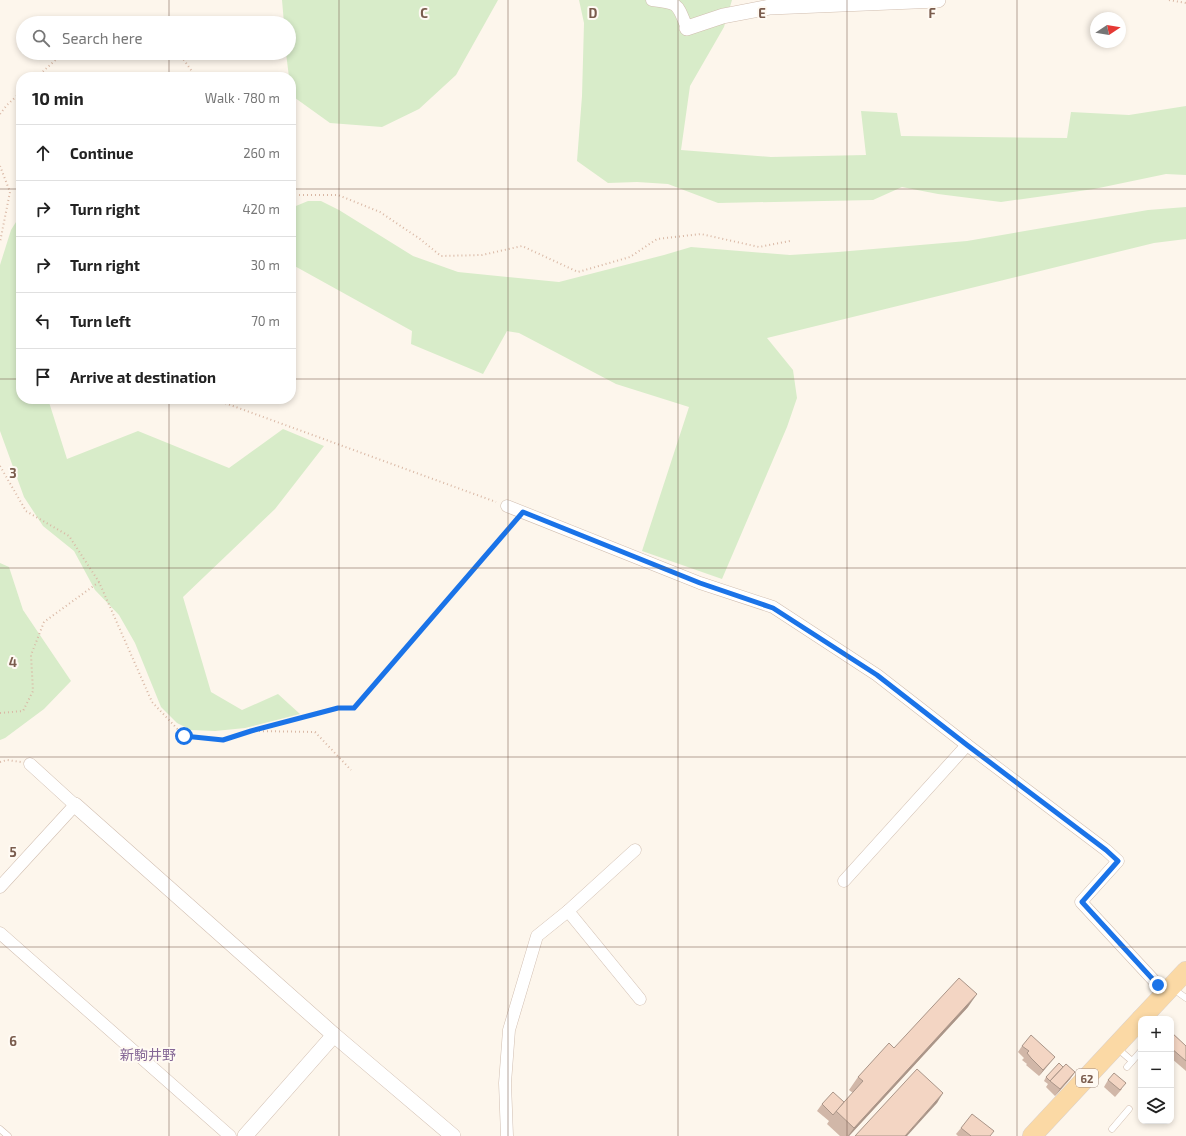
<!DOCTYPE html>
<html lang="en">
<head>
<meta charset="utf-8">
<style>
	body { margin:0; font-family:"Exo 2","Noto Sans JP",sans-serif; background:#f2f2f2; color:#222 }
	.controls { position:absolute; right:12px; bottom:12px; display:grid; overflow:hidden; border-radius:8px; box-shadow:0 2px 6px #0003 }
	.controls button { width:36px; height:36px; display:grid; place-items:center; padding:0; border:0; border-bottom:1px solid #e0e0e0; background:#fff; color:#222; font:20px sans-serif }
	.compass { position:absolute; left:1090px; top:12px; width:36px; height:36px; border-radius:50%; background:#fff; box-shadow:0 2px 6px #0003; rotate:78deg }
	.stop { position:absolute; width:12px; height:12px; margin:-9px; border:3px solid #1a73e8; border-radius:50%; background:#fff }
	.stop.end { background:#1a73e8; border-color:#fff; box-shadow:0 1px 4px #0008 }
	.list { margin:0; padding:0; list-style:none }
	h2 { display:flex; justify-content:space-between; align-items:center; height:52px; margin:0; padding:0 16px; font-size:17px }
	h2 small { font-size:13px; font-weight:400; color:#767676 }
	.list li { display:grid; grid-template-columns:26px 1fr auto; gap:12px; align-items:center; box-sizing:border-box; height:56px; padding:0 16px; border-top:1px solid #e0e0e0 }
	.list b { display:block; font-size:15px; white-space:nowrap }
	.list em { font-size:13px; font-style:normal; color:#767676 }
	.icon { flex:none; width:22px; height:22px; fill:none; stroke:currentColor; stroke-width:2; stroke-linecap:round; stroke-linejoin:round }
	.map { position:relative; flex:none; width:1186px; height:1136px; overflow:hidden }
	.search { position:absolute; background:#fff; box-shadow:0 2px 6px #0003; left:16px; top:16px; width:280px; height:44px; display:flex; align-items:center; gap:10px; box-sizing:border-box; padding:0 14px; border-radius:22px; color:#767676; font-size:15px }
	.panel { position:absolute; background:#fff; box-shadow:0 2px 6px #0003; left:16px; top:72px; width:280px; height:332px; border-radius:16px }
	.map>svg:first-child { display:block }
	.green { fill:#d8ecc9 }
	.lines { fill:none; stroke-linecap:round; stroke-linejoin:round }
	.service-casing { stroke:#d1beb0; stroke-width:7 }
	.minor-casing { stroke:#d1beb0; stroke-width:13 }
	.tertiary-casing { stroke:#d1beb0; stroke-width:16 }
	.primary-casing { stroke:#dad1cd; stroke-width:20 }
	.path { stroke:#d9b8a5; stroke-width:2; stroke-dasharray:1 3; stroke-linecap:butt }
	.service { stroke:#fff; stroke-width:6 }
	.minor { stroke:#fff; stroke-width:12 }
	.tertiary { stroke:#fff; stroke-width:15 }
	.primary { stroke:#fbd9a5; stroke-width:19 }
	.wall { fill:#d1b7a8 }
	.shaded-wall { fill:#aa9588 }
	.building { fill:#f3d5c3; stroke:#aa9588 }
	.route { stroke:#1a73e8; stroke-width:5 }
	.grid { fill:none; stroke:#7a5c4d; stroke-width:1; stroke-opacity:0.55 }
	.labels { text-anchor:middle; dominant-baseline:central; stroke-width:4; stroke-linejoin:round; paint-order:stroke }
	.shield { fill:#fffaf3; stroke:#a28b7f; stroke-width:1 }
	.shield-label { font-size:11px; font-weight:bold; fill:#7a5c4d }
	.quarter-label { font-size:14px; fill:#846695; stroke:#fffaf3 }
	.grid-label { font-size:13px; text-anchor:middle; font-weight:bold; fill:#7a5c4d; stroke:#fffaf3; stroke-width:4; stroke-linejoin:round; paint-order:stroke }
</style>
</head>
<body>
<div class="map">
<svg width="1186" height="1136" viewBox="0 0 1186 1136">
	<rect width="100%" height="100%" fill="#fdf6ec"/>
	<g class="green">
		<path d="M282,0h216l-42,75 -37,34 -37,18 -52,-4 -39,-28v-18h-2l-3,-24h3v-30h-5z"/>
		<path d="M579,0h153l-8,27 -34,59 -9,64 90,7 95,-2 -5,-44 36,2 4,23 166,2 4,-26 58,3 57,-9v69l-20,-1 -72,15 -93,13 -63,-8 -36,-7 -29,13 -155,3 -50,-19 -31,-2 -29,1 -31,-22 5,-65 2,-73z"/>
		<path d="M308,201h13l18,9 74,46 45,16 101,10 105,-27 27,-8 99,8 48,-3 129,-11 181,-31 38,-3v32l-32,4 -387,95 26,32 4,28 -10,29 -65,152 -80,-28 47,-144 -73,-23 -97,-51 -12,-2 -24,43 -72,-30 1,-13 -121,-67v-56z"/>
		<path d="M21,214v185h27l19,60 71,-28 91,37 54,-39 41,17 -49,63 -92,88 28,95 31,18 36,-16 22,20 -55,14 -30,3 -24,-1 -14,-7 -16,-16 -26,-64 -16,-28 -24,-25 -21,-39 -31,-25 -19,-29 -24,-66v-166l11,-35z"/>
		<path d="M0,563l9,4 14,43 48,71 -27,28 -39,29 -5,2z"/>
	</g>
	<g class="lines">
		<defs>
			<g id="service">
				<path d="M1172,988l14,10"/>
				<path d="M1117,1048l15,13"/>
				<path d="M1127,1067l14,-16"/>
				<path d="M0,1129l8,7"/>
				<path d="M1112,1129l17,-20"/>
			</g>
			<g id="minor">
				<path d="M652,0c27,3 25,3 35,28"/>
				<path d="M507,506l193,77 73,24 104,68 90,70 139,105 12,11 -37,41 77,83 8,7"/>
				<path d="M844,881l123,-136"/>
				<path d="M0,887l75,-82 -45,-41"/>
				<path d="M568,911l72,88"/>
				<path d="M0,933l230,203"/>
				<path d="M507,1136l-2,-53 4,-53 28,-94 31,-25 67,-61"/>
			</g>
			<g id="tertiary">
				<path d="M687,28l36,-12 47,-9 168,-7"/>
				<path d="M75,805l259,230 119,101"/>
				<path d="M245,1136l89,-101"/>
			</g>
			<g id="primary">
				<path d="M1141,1019l45,-48"/>
				<path d="M1032,1136l109,-117"/>
			</g>
		</defs>
		<use href="#service" class="service-casing"/>
		<use href="#minor" class="minor-casing"/>
		<use href="#tertiary" class="tertiary-casing"/>
		<use href="#primary" class="primary-casing"/>
		<g class="path">
			<path d="M1169,0l17,3"/>
			<path d="M179,53l17,24"/>
			<path d="M37,77l26,-24"/>
			<path d="M0,114l7,-9 14,-13"/>
			<path d="M0,166l10,26 -10,50"/>
			<path d="M291,195h47l42,17 40,27 21,17 41,-1 40,-9 56,26 52,-15 27,-18 44,-5 58,13 31,-6"/>
			<path d="M214,399l282,103"/>
			<path d="M0,466l26,45 43,25 30,46 53,120 32,34 39,4 28,-9 87,-23h16l162,-188"/>
			<path d="M0,713l23,-2 10,-20 -2,-36 13,-33 55,-40"/>
			<path d="M255,731l60,1 36,38"/>
			<path d="M0,762l7,-2 14,2"/>
		</g>
		<use href="#service" class="service"/>
		<use href="#minor" class="minor"/>
		<use href="#tertiary" class="tertiary"/>
		<use href="#primary" class="primary"/>
	</g>
	<g class="wall">
		<path d="M968,1007l-119,129h-9l-13,-12 2,-3 -12,-10 5,-7 22,-2 9,-9 -4,-3 9,-13 36,-29z"/>
		<path d="M1171,1032l15,14v25l-15,-13z"/>
		<path d="M1022,1046l28,17 -11,13 -13,-11 1,-1 -5,-4 2,-2 -6,-6z"/>
		<path d="M1063,1067l12,5 -5,7 -15,17 -9,-9 2,-3 -4,-3 2,-4z"/>
		<path d="M1108,1080l14,9 -7,8 -11,-10z"/>
		<path d="M961,1128l29,8h-32l-2,-2z"/>
	</g>
	<g class="shaded-wall">
		<path d="M977,994l-9,13 -119,129h-1l6,-8z"/>
		<path d="M1055,1057l-5,6 -11,13 4,-6z"/>
		<path d="M1075,1072l-5,7 -15,17 5,-7z"/>
		<path d="M943,1093l-6,10 -30,33h-2z"/>
	</g>
	<g class="building">
		<path d="M959,978l18,16 -123,134 -18,-17 27,-30 -5,-4 31,-34 5,5z"/>
		<path d="M1171,1032l15,14v15l-15,-13z"/>
		<path d="M1031,1035l24,22 -12,13 -12,-12 -4,-5 2,-2 -7,-5z"/>
		<path d="M1059,1063l4,4 -13,14 -4,-4z"/>
		<path d="M1066,1064l9,8 -15,17 -10,-8z"/>
		<path d="M917,1069l26,24 -38,43h-50z"/>
		<path d="M1114,1073l12,10 -6,7 -12,-10z"/>
		<path d="M833,1092l11,10 -11,13 -11,-11z"/>
		<path d="M972,1114l22,17 -4,5h-19l-10,-8z"/>
	</g>
	<g class="lines">
		<path class="route" d="M184,736l39,4 28,-9 87,-23h16l169,-196 177,71 73,25 104,67 90,70 139,105 12,11 -36,41 76,83"/>
	</g>
	<path class="grid" d="M169,0v23M339,0v1136M508,0v1136M678,0v1136M847,0v1136M1017,0v1136M169,53v24M0,189h21M291,189h895M0,379h21M291,379h895M169,399v737M0,568h1186M0,757h1186M0,947h1186"/>
	<g class="labels">
		<rect class="shield" x="1076" y="1069" width="22" height="18" rx="3"/>
		<g class="shield-label">
			<text x="1087" y="1078">62</text>
		</g>
		<g class="quarter-label">
			<text x="148" y="1054">新駒井野</text>
		</g>
	</g>
	<g class="grid-label">
		<text x="424" y="18">C</text>
		<text x="593" y="18">D</text>
		<text x="762" y="18">E</text>
		<text x="932" y="18">F</text>
		<text x="13" y="478">3</text>
		<text x="13" y="667">4</text>
		<text x="13" y="857">5</text>
		<text x="13" y="1046">6</text>
	</g>
</svg>
<div class="controls">
<button>+</button>
<button>−</button>
<button><svg class="icon" aria-label="layers" viewBox="0 0 24 24"><path d="M12 4l9 5-9 5-9-5zM3 14l9 5 9-5"/></svg></button>
</div>
<svg class="compass" viewBox="-18 -18 36 36"><path d="M0-13l5 13h-10z" fill="#e53935"/><path d="M0 13l5-13h-10z" fill="#767676"/></svg>
<div class="stop" style="left:184px;top:736px"></div>
<div class="stop end" style="left:1158px;top:985px"></div>
<div class="search"><svg class="icon" aria-label="search" viewBox="0 0 24 24"><circle cx="10" cy="10" r="6"/><path d="M15 15l6 6"/></svg>Search here</div>
<section class="panel">
<h2>10 min<small>Walk · 780 m</small></h2>
<ul class="list">
<li><svg class="icon" aria-label="ahead" viewBox="0 0 24 24"><path d="M12 20V5M6 11l6-6 6 6"/></svg><div><b>Continue</b></div><em>260 m</em></li>
<li><svg class="icon" aria-label="right" viewBox="0 0 24 24"><path d="M7 20v-9h11M14 6l5 5-5 5"/></svg><div><b>Turn right</b></div><em>420 m</em></li>
<li><svg class="icon" aria-label="right" viewBox="0 0 24 24"><path d="M7 20v-9h11M14 6l5 5-5 5"/></svg><div><b>Turn right</b></div><em>30 m</em></li>
<li><svg class="icon" aria-label="left" viewBox="0 0 24 24"><path d="M17 20v-9H6M10 6l-5 5 5 5"/></svg><div><b>Turn left</b></div><em>70 m</em></li>
<li><svg class="icon" aria-label="arrive" viewBox="0 0 24 24"><path d="M6 21V4h12l-3 4 3 4H6"/></svg><div><b>Arrive at destination</b></div></li>
</ul>
</section>
</div>
</body>
</html>
